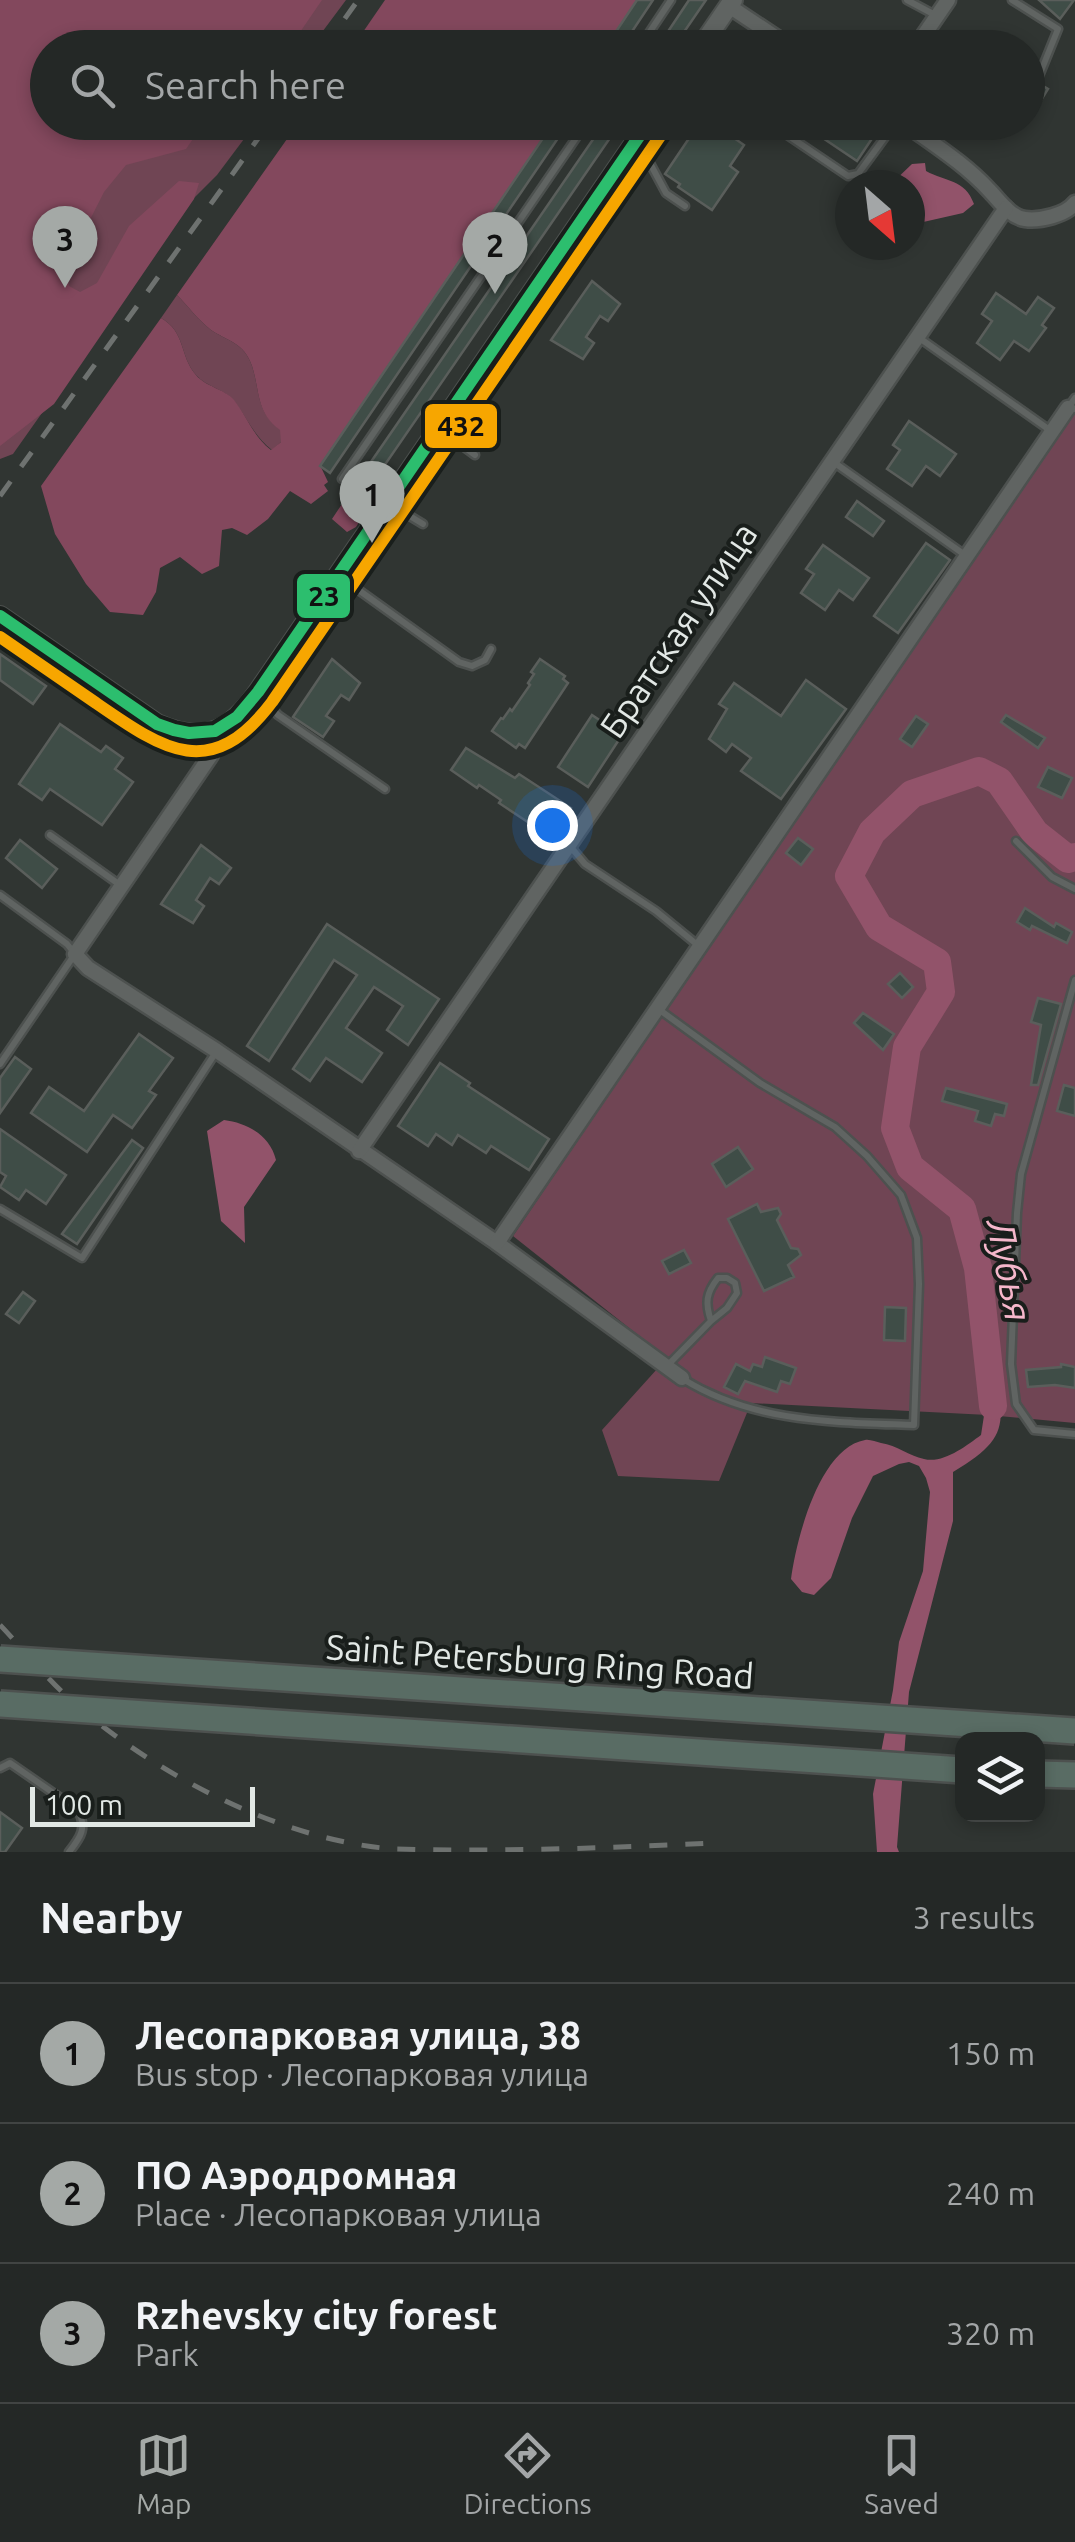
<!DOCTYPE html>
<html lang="en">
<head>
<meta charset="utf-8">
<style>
	body { margin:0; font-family:Ubuntu,sans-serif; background:#303432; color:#f1f3f6 }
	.controls { position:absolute; right:30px; bottom:30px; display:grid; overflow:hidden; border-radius:20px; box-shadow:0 5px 15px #0003 }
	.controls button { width:90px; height:90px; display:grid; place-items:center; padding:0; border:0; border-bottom:2px solid #414443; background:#242826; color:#f1f3f6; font:50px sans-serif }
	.compass { position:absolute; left:835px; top:170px; width:90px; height:90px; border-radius:50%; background:#242826; box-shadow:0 5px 15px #0003; rotate:152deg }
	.scale { position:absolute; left:30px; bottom:25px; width:225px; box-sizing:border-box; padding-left:10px; border:5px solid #e2e8e5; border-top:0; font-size:28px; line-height:35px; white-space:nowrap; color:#e2e8e5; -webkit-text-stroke:8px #191e1b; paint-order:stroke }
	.you { position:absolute; left:552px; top:825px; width:35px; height:35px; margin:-25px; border:8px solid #fff; border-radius:50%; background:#1a73e8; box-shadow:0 0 0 15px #1a73e833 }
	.badge { display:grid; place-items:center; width:65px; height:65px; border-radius:50%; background:#a4a9a6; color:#111; font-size:32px; font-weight:700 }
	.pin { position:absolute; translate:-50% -82px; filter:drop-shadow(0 2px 5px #0008) }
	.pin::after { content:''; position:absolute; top:52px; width:35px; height:30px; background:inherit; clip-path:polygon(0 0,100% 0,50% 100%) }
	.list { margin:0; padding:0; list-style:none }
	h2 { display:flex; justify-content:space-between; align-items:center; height:130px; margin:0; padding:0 40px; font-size:42px }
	h2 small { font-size:32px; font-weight:400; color:#a3a6a7 }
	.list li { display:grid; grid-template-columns:65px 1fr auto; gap:30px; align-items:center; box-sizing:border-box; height:140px; padding:0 40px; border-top:2px solid #414443 }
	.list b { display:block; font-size:38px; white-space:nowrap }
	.list p { margin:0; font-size:32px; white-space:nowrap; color:#a3a6a7 }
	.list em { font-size:32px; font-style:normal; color:#a3a6a7 }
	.icon { flex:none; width:55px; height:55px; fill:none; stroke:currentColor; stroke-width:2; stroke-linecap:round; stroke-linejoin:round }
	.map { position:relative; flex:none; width:1075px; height:1852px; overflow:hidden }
	.search { position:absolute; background:#242826; box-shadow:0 5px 15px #0003; left:30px; right:30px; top:30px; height:110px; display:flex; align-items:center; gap:25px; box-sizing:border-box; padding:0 35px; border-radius:55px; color:#a3a6a7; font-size:38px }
	.sheet { height:550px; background:#242826 }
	nav { display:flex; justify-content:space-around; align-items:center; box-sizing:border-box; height:140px; border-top:2px solid #414443; background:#242826; font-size:28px; color:#a3a6a7 }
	nav a { display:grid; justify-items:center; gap:5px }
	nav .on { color:#a4a9a6 }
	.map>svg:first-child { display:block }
	.green { fill:#704554 }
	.forest { fill:#83485d }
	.water { fill:#92536a }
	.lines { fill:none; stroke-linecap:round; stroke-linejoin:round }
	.river { stroke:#92536a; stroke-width:28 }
	.building { fill:#3f4d47; stroke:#5a5e5b; stroke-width:2.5 }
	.service-casing { stroke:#4d514f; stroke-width:11 }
	.minor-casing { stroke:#4d514f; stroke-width:19 }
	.tertiary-casing { stroke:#4d514f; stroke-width:22 }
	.motorway-casing { stroke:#4d514f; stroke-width:30 }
	.service { stroke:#606462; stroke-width:6 }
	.minor { stroke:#606462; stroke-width:14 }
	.tertiary { stroke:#606462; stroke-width:18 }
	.motorway { stroke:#596c64; stroke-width:25 }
	.rail { stroke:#6e7270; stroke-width:5; stroke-dasharray:18 18; stroke-linecap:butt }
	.motorway-bridge-casing { stroke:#4d514f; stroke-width:30; stroke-linecap:butt }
	.motorway-bridge { stroke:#596c64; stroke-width:25 }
	.bus-1-casing { stroke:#191e1b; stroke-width:20 }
	.bus-2-casing { stroke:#191e1b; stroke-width:20 }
	.bus-1 { stroke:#2cbe6e; stroke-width:12 }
	.bus-2 { stroke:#f7a600; stroke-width:12 }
	.labels { text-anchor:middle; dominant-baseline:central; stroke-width:8; stroke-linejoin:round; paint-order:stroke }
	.street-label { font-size:35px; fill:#e2e8e5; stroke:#191e1b }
	.water-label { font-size:38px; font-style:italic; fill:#f5b7cb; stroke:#191e1b }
	.line-badge { stroke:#191e1b; stroke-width:4 }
	.pale-badge-label { font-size:28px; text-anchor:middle; font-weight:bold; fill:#111 }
</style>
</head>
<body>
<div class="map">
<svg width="1075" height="1852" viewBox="0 0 1075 1852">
	<rect width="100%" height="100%" fill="#303532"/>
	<g class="green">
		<path d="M0,0h346l-35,47 -263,1v74l208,1 -39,52 -24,24 -180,255 -13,5z"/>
		<path d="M177,295c11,11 21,25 34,35 16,11 33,12 41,36 8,25 4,47 29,64v12l-9,8c-18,-14 -24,-31 -38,-49 -9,-12 -28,-14 -38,-26 -17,-20 -10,-43 -35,-57z"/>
		<path d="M1075,407v1016l-87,-8 -237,-12 -32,78 -101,-5 -16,-46 65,-72 -154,-122z"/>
	</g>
	<g class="forest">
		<path d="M0,0h322l-26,38 -14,9 -234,1v74l156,1 -18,26 -60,16 -22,27 -38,75 3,19 11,6 17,-9 32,-57 50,-45 20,2 -5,16 -140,205 -54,42z"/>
		<path d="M385,0h252l-32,47 -253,1z"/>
		<path d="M299,122l255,1 -234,342 8,17 -4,3 4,6 -17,13 -21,-13 -22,28 -21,16 -15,-7 -10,2 -3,36 -17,8 -22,-17 -20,11 -4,24 -13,23 -33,-3 -24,-28 -31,-50 -14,-48 120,-168c25,14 18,37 35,57 10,12 29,14 38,25 14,18 19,36 37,50l10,-8 -1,-12c-24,-17 -20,-39 -28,-64 -8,-24 -25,-25 -41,-36 -13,-10 -23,-24 -34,-35z"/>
		<path d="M384,465l8,6 -36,56 -9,5 -15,-13 10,-15 11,7z"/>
	</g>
	<g class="water">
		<path d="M925,163l1,8c20,11 39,8 48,33l-11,9 -53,12v-40h-20l22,-21z"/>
		<path d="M224,1120c23,3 46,15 52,40l-32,47 1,36 -24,-22 -14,-90z"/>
		<path d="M995,1369c11,58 11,71 -42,103v49l-44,171 -12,155 2,5h-22l-4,-58 20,-104 6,-48 24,-71 7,-79 -4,-14 -7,-12 -10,-4 -10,2 -26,12 -21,42 -21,60 -17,17 -12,-3 -11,-13c5,-38 28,-131 74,-139 5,-1 11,2 16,3 16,2 28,13 43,16 19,5 42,-13 57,-24l4,-26 -3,-38z"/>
	</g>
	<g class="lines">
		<path class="river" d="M993,1406l-15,-138 -16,-59 -52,-42 -15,-39 12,-81 34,-55 -4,-30 -58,-35 -30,-51 23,-44 40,-38 67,-23 20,10 36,52 33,26 7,-2"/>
	</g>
	<g class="building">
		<path d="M637,0h16l-32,48h-16z"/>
		<path d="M689,0h17l-33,48h-16z"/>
		<path d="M1039,0h35l-14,19z"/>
		<path d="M1028,77l20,12 -10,16 -10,-6z"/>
		<path d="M554,122h15l-239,351 -10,-7z"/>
		<path d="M605,122h16l-268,389 -11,-7z"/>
		<path d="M700,122h44l-10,16 10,7 -14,21 8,6 -26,38 -34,-23 2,-3 -15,-10z"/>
		<path d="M799,122h52l22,15 -16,24z"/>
		<path d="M592,281l28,23 -12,17 -8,-5 -14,21 8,6 -11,16 -32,-19z"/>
		<path d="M996,293l30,21 12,-17 16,11 -12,17 4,3 -17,23 -15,-10 -14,19 -23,-17 15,-22 -10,-7z"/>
		<path d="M909,421l47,33 -16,22 -14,-10 -14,20 -25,-17 13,-19 -7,-5z"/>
		<path d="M857,501l27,20 -11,15 -27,-19z"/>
		<path d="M926,543l24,17 -52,73 -24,-17z"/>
		<path d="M823,545l46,33 -16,22 -14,-10 -14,20 -24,-17 13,-19 -8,-5z"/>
		<path d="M0,654l46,32 -13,18 -33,-24z"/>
		<path d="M332,659l28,24 -11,17 -8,-5 -15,21 8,5 -11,16 -30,-20z"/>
		<path d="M540,659l25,17 -2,3 5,4 -43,65 -6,-4 -3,4 -24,-17 9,-13 2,1 7,-10 2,2 18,-26 -2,-2 6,-9 -3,-2z"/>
		<path d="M806,680l40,29 -65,90 -40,-28 10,-13 -19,-14 -6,8 -17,-13 18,-30 -8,-5 15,-21 47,33z"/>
		<path d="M592,715l30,20 -34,52 -30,-20z"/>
		<path d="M1006,715l39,23 -7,10 -37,-26z"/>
		<path d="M916,716l12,8 -16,23 -12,-8z"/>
		<path d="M60,724l41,28 5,-6 17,12 -8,11 18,13 -31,43 -52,-36 -8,11 -23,-16z"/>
		<path d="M466,748l49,30 4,-4 52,34 -19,30 -53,-35 2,-3 -22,-15 -2,3 -26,-18z"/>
		<path d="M1048,767l24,11 -10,20 -24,-11z"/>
		<path d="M798,838l15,11 -12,16 -15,-12z"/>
		<path d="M20,840l37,29 -15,19 -36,-30z"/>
		<path d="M201,845l30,23 -12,16 -9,-6 -14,22 8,6 -11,17 -32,-19z"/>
		<path d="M1025,908l29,19 2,-4 16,9 -5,11 -35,-17 -2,4 -13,-8z"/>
		<path d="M327,924l112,75 -31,46 -21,-15 16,-24 -29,-19 -28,41 36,25 -20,29 -36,-24 -16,23 -17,-12 64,-94 -23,-15 -65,101 -22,-15z"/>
		<path d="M900,973l13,14 -11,11 -14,-14z"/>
		<path d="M1038,998l23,6 -23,81h-7l10,-60 -10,-3z"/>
		<path d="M863,1013l31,21 -11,16 -29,-27z"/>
		<path d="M139,1034l34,24 -24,33 7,4 -24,33 -19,-13 -26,37 -56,-39 18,-26 35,24z"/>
		<path d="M15,1057l16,12 -31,44v-35z"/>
		<path d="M440,1063l30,20 -2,3 81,53 -20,31 -38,-24 -5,7 -28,-18 -6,10 -16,-11 -8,12 -30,-20z"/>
		<path d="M1064,1085l11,3v28l-18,-5z"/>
		<path d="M946,1088l61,16 -3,12 -9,-2 -4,12 -16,-5 3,-10 -36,-10z"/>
		<path d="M0,1129l66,46 -20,29 -20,-14 -7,10 -19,-13 6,-11 -6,-4z"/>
		<path d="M132,1140l11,8 -66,96 -15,-10z"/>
		<path d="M738,1147l15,22 -27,18 -14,-23z"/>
		<path d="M757,1204l4,8 17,-4 3,6 -4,6 14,28 7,1 3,6 -13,10 6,12 -30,14 -36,-72z"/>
		<path d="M684,1250l7,13 -22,11 -7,-13z"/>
		<path d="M23,1292l12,9 -16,22 -13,-9z"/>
		<path d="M885,1307l21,1 -1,33 -21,-1z"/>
		<path d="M765,1357l31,11 -6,16 -9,-3 -4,11 -32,-11 -7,13 -14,-7 12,-23 14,7 3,-7 9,3z"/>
		<path d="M1061,1364l14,3v21l-20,-3 -27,2 -2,-17 35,-3z"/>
		<path d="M0,1812l22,16 -17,24h-5z"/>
	</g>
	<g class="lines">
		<defs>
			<g id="service">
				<path d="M907,0l30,16"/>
				<path d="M1012,0l46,29 -19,47"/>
				<path d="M639,48l32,-48"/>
				<path d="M768,122l80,54 10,-2 38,-52"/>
				<path d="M638,141l28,52 19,13"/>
				<path d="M918,337l133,94"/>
				<path d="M1075,398l-7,10 7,1"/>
				<path d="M440,429l35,26"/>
				<path d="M832,461l133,94"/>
				<path d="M342,479l245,-357"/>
				<path d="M390,504l33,20"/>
				<path d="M339,576l120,86 13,4 13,-6 6,-11"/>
				<path d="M259,694l19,21 107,74"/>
				<path d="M50,835l70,50"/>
				<path d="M1016,841l36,36 23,12"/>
				<path d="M569,845l16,19 71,47 44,36"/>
				<path d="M0,895l67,49 8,10 -75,110"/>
				<path d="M1075,980l-54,194 -4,39 -6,151 5,40 18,26 41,4"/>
				<path d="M657,1008l103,75 75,44 32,29 34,39 16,43 2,46 -5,141c-80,-3 -160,-2 -231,-46"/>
				<path d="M0,1209l82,49 134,-206"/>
				<path d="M666,1367l45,-46c-6,-18 -5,-28 7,-43h9l8,5 2,10 -10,15 -16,13"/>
				<path d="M0,1768l10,-5 68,47c9,18 3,27 -9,42"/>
			</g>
			<g id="minor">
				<path d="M729,6l63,42"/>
				<path d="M915,48l33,-48"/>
				<path d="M903,122c30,22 61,41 86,68 10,10 21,27 36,29 15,2 41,-4 50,-16"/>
				<path d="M210,733l1,22 -136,199 13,14 129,83 280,192 185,135"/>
				<path d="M359,1151l647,-943"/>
				<path d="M497,1243l571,-835"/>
			</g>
			<g id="tertiary">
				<path d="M700,48l33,-48"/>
				<path d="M0,616l157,108c47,21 73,8 101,-32l391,-570"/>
			</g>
			<path id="motorway" d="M1038,1774l37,1"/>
		</defs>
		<use href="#service" class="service-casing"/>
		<use href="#minor" class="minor-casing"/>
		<use href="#tertiary" class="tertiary-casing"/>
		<use href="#motorway" class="motorway-casing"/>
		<use href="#service" class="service"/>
		<use href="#minor" class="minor"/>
		<use href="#tertiary" class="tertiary"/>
		<use href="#motorway" class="motorway"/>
		<g class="rail">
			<path d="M324,48l34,-48"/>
			<path d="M0,496l270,-374"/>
			<path d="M0,1625c24,25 47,54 73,77 83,73 210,139 321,147 106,3 214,-1 319,-6"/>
		</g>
		<defs>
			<g id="motorway-bridge">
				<path d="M0,1659l1075,72"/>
				<path d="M0,1704l962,66"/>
			</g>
		</defs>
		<use href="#motorway-bridge" class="motorway-bridge-casing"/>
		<use href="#motorway-bridge" class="motorway-bridge"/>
		<defs>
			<path id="bus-1" d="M0,616l157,108 17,6 15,3 26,-2 22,-14 21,-25 391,-570"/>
			<path id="bus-2" d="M0,637c32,22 64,44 96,66 68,47 115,80 176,-1l391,-570"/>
		</defs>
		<use href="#bus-1" class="bus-1-casing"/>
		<use href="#bus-2" class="bus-2-casing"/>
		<use href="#bus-1" class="bus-1"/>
		<use href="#bus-2" class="bus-2"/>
	</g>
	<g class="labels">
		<g class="street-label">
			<text transform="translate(678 630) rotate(-56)">Братская улица</text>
			<text transform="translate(540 1661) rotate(4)">Saint Petersburg Ring Road</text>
		</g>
		<g class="water-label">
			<text transform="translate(1010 1270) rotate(79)">Лубья</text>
		</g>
	</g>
	<g class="line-badge">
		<rect x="423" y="402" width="76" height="48" rx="10" fill="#f7a600"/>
		<rect x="295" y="572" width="57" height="48" rx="10" fill="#2cbe6e"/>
	</g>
	<g class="pale-badge-label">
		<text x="461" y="436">432</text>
		<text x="324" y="606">23</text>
	</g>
</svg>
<div class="controls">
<button><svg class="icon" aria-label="layers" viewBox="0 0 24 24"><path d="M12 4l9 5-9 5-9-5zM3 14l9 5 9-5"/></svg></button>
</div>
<svg class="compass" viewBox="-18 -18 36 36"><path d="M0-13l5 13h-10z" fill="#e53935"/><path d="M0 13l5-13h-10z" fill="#a3a6a7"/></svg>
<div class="scale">100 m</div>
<div class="you"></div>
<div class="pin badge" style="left:372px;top:543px">1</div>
<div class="pin badge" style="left:495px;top:294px">2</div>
<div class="pin badge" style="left:65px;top:288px">3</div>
<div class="search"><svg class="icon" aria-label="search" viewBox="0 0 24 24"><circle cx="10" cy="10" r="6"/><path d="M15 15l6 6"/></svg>Search here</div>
</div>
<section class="sheet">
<h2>Nearby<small>3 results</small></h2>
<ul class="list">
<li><span class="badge">1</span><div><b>Лесопарковая улица, 38</b><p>Bus stop · Лесопарковая улица</p></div><em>150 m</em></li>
<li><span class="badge">2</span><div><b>ПО Аэродромная</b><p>Place · Лесопарковая улица</p></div><em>240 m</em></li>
<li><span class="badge">3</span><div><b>Rzhevsky city forest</b><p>Park</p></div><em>320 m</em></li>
</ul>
</section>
<nav>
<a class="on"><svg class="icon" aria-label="map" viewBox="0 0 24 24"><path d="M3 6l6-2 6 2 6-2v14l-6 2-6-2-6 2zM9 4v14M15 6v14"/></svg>Map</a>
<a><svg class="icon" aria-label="directions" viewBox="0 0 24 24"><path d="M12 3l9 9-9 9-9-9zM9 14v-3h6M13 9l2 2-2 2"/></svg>Directions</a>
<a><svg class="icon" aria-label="saved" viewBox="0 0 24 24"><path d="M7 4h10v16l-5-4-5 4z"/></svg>Saved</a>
</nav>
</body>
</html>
